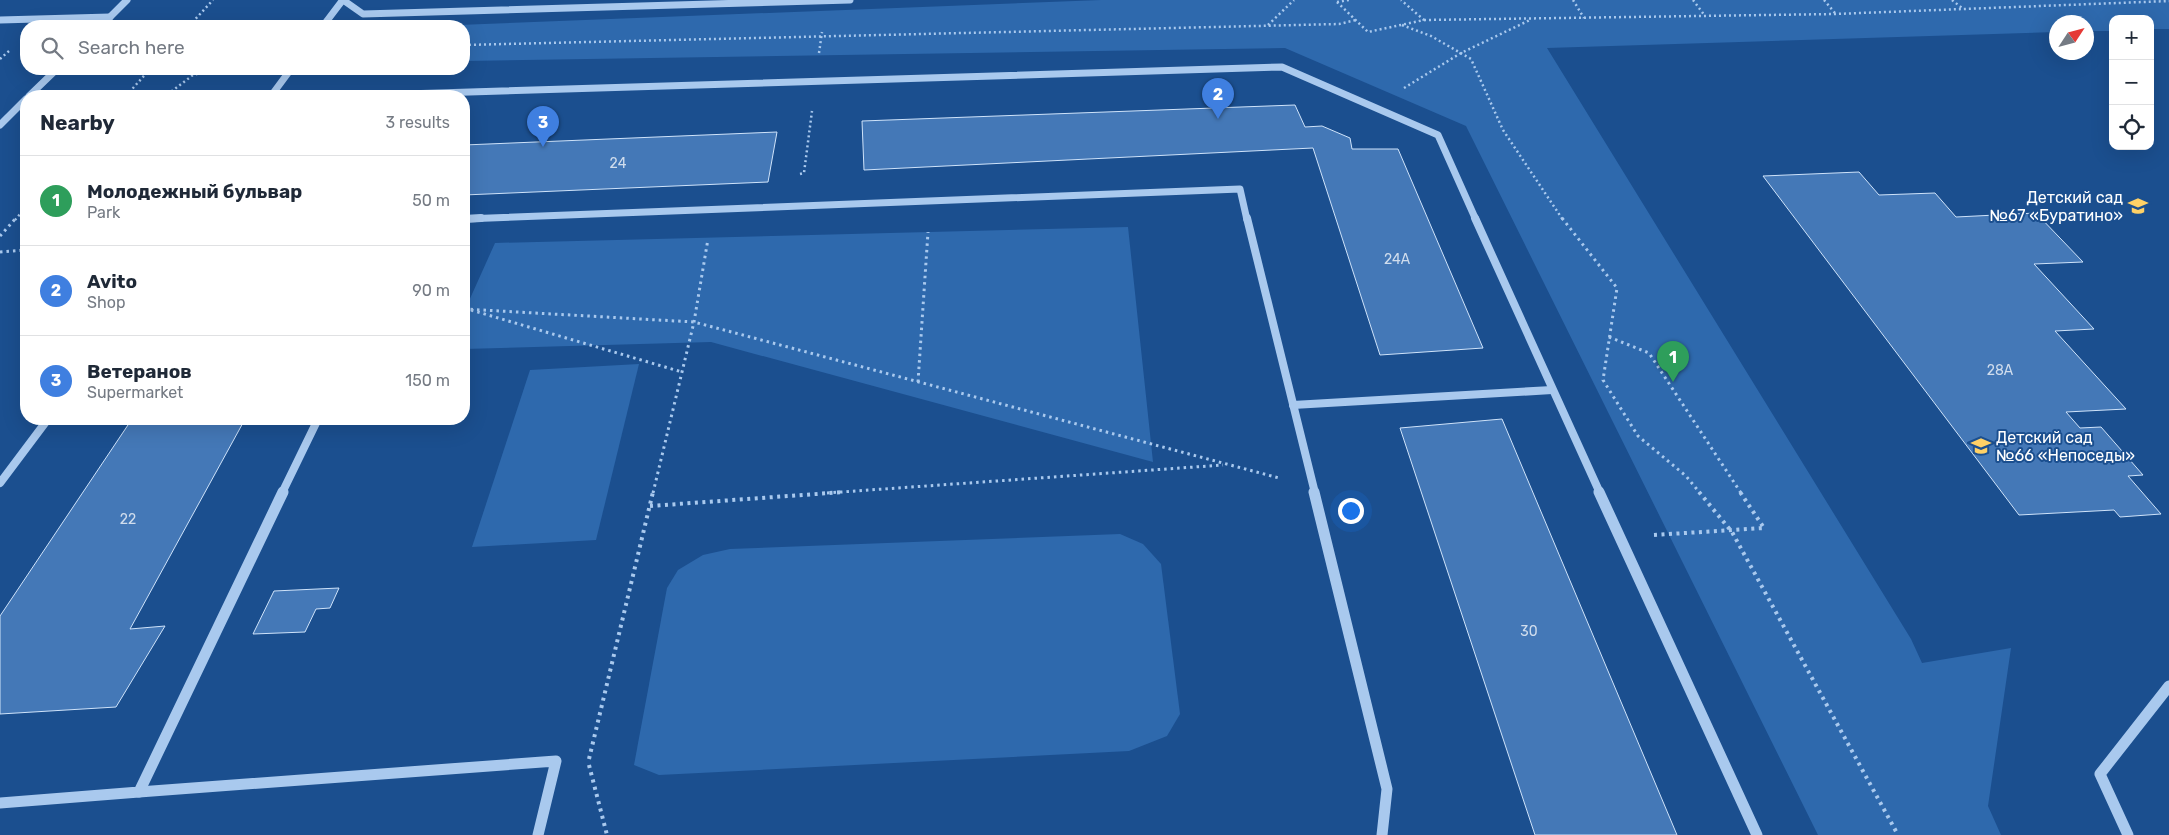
<!DOCTYPE html>
<html lang="en">
<head>
<meta charset="utf-8">
<style>
	body { margin:0; font-family:Rubik,sans-serif; background:#f6f6f7; color:#1f2937 }
	.controls { position:absolute; right:15px; top:15px; display:grid; overflow:hidden; border-radius:10px; box-shadow:0 5px 20px #0002 }
	.controls button { width:45px; height:45px; display:grid; place-items:center; padding:0; border:0; border-bottom:1px solid #e0e1e3; background:#fff; color:#1f2937; font:25px sans-serif }
	.compass { position:absolute; left:2049px; top:15px; width:45px; height:45px; border-radius:50%; background:#fff; box-shadow:0 5px 20px #0002; rotate:54deg }
	.you { position:absolute; left:1350px; top:510px; width:18px; height:18px; margin:-12px; border:4px solid #fff; border-radius:50%; background:#1a73e8; box-shadow:0 0 0 8px #1a73e833 }
	.badge { display:grid; place-items:center; width:32px; height:32px; border-radius:50%; background:#84754c; color:#fff; font-size:16px; font-weight:700 }
	.pin { position:absolute; translate:-50% -41px; filter:drop-shadow(0 1px 2px #0008) }
	.pin::after { content:''; position:absolute; top:26px; width:18px; height:15px; background:inherit; clip-path:polygon(0 0,100% 0,50% 100%) }
	.list { margin:0; padding:0; list-style:none }
	h2 { display:flex; justify-content:space-between; align-items:center; height:65px; margin:0; padding:0 20px; font-size:21px }
	h2 small { font-size:16px; font-weight:400; color:#747a83 }
	.list li { display:grid; grid-template-columns:32px 1fr auto; gap:15px; align-items:center; box-sizing:border-box; height:90px; padding:0 20px; border-top:1px solid #e0e1e3 }
	.list b { display:block; font-size:19px; white-space:nowrap }
	.list p { margin:0; font-size:16px; white-space:nowrap; color:#747a83 }
	.list em { font-size:16px; font-style:normal; color:#747a83 }
	.icon { flex:none; width:28px; height:28px; fill:none; stroke:currentColor; stroke-width:2; stroke-linecap:round; stroke-linejoin:round }
	.map { position:relative; flex:none; width:2169px; height:835px; overflow:hidden }
	.search { position:absolute; background:#fff; box-shadow:0 5px 20px #0002; left:20px; top:20px; width:450px; height:55px; display:flex; align-items:center; gap:12px; box-sizing:border-box; padding:0 18px; border-radius:20px; color:#747a83; font-size:19px }
	.panel { position:absolute; background:#fff; box-shadow:0 5px 20px #0002; left:20px; top:90px; width:450px; height:335px; border-radius:20px }
	.map>svg:first-child { display:block }
	.green { fill:#2e69ad }
	.building { fill:#4478b7; stroke:#cfe3fa }
	.lines { fill:none; stroke-linecap:round; stroke-linejoin:round }
	.path-far2 { stroke:#a9c9ee; stroke-width:2.5; stroke-dasharray:2 3; stroke-linecap:butt }
	.path-far1 { stroke:#a9c9ee; stroke-width:3; stroke-dasharray:2.5 4; stroke-linecap:butt }
	.path { stroke:#a9c9ee; stroke-width:4; stroke-dasharray:3 4.5; stroke-linecap:butt }
	.minor-far2 { stroke:#a9c9ee; stroke-width:7 }
	.minor-far1 { stroke:#a9c9ee; stroke-width:8 }
	.minor { stroke:#a9c9ee; stroke-width:11 }
	.labels { text-anchor:middle; dominant-baseline:central; stroke-width:4; stroke-linejoin:round; paint-order:stroke }
	.number-label { font-size:14px; fill:#d0dded }
	.poi-label { font-size:16px; fill:#fff; stroke:#1b4f8f; text-anchor:end }
</style>
</head>
<body>
<div class="map">
<svg width="2169" height="835" viewBox="0 0 2169 835">
	<rect width="100%" height="100%" fill="#1b4f8f"/>
	<g class="green">
		<path d="M1101,0h1068v29h-19v-10h-37v12h-26l-1,-9h-30v10l-509,16 364,591 11,24 89,-15 -23,158 13,29h-183l-352,-709 -181,-78 -821,13v-35h-31z"/>
		<path d="M1128,227l25,235 -442,-120 -247,7v-37l31,-69z"/>
		<path d="M639,364l-43,176 -124,7 58,-177z"/>
		<path d="M1120,534l23,10 18,20 19,150 -13,22 -38,15 -470,24 -25,-10 33,-177 11,-18 25,-15 27,-6z"/>
	</g>
	<g class="building">
		<path d="M1295,105l10,22 17,-1 28,12 2,11h46l85,199 -103,7 -67,-207 -449,22 -2,-49z"/>
		<path d="M777,132l-9,50 -304,13v-50z"/>
		<path d="M1859,172l20,23 56,-2 21,24 80,-4 47,49 -49,2 60,65 -39,2 71,78 -60,3 14,16 21,-1 42,48 -15,1 33,38 -41,3 -6,-7 -95,5 -256,-339z"/>
		<path d="M132,419h152l-40,2 -114,208 35,-3 -49,81 -116,7v-98z"/>
		<path d="M1502,419l175,416h-142l-135,-407z"/>
		<path d="M339,588l-9,20 -14,1 -11,23 -52,2 21,-43z"/>
	</g>
	<g class="lines">
		<g class="path-far2">
			<path d="M1573,0l11,18"/>
			<path d="M1693,0l12,16"/>
			<path d="M1824,0l11,13"/>
			<path d="M1952,0l10,8"/>
			<path d="M1337,2l31,30 56,-12 -23,-20"/>
			<path d="M1337,2l12,-2"/>
			<path d="M1424,20l411,-6 334,-13"/>
			<path d="M1268,25l26,-25"/>
			<path d="M1402,25l29,11 40,23 32,71 60,90"/>
			<path d="M189,26l24,-26"/>
			<path d="M464,45l875,-21 17,-4"/>
			<path d="M819,53l3,-21"/>
			<path d="M0,59l9,-8"/>
			<path d="M1404,88l57,-35 69,-33"/>
			<path d="M126,96l24,-27"/>
			<path d="M157,96l15,-5 21,-16 22,-6"/>
			<path d="M800,174l4,-1 8,-62"/>
			<path d="M15,220l11,-13"/>
		</g>
		<g class="path-far1">
			<path d="M1562,218l55,70 -14,92 35,56 48,40 14,17"/>
			<path d="M0,236l16,-18"/>
			<path d="M0,252l26,-2"/>
			<path d="M464,309l230,13 585,156"/>
			<path d="M471,310l211,62"/>
			<path d="M1609,337l40,16 92,140"/>
			<path d="M918,382l10,-150"/>
			<path d="M653,493l41,-171 14,-83"/>
			<path d="M827,493l396,-28"/>
		</g>
		<g class="path">
			<path d="M1699,492l33,40 166,303"/>
			<path d="M650,506l194,-14"/>
			<path d="M1654,535l110,-7 -24,-36"/>
			<path d="M589,759l64,-267"/>
			<path d="M589,765l18,70"/>
		</g>
		<g class="minor-far2">
			<path d="M343,0l20,14 487,-14"/>
			<path d="M0,20l110,-3"/>
			<path d="M101,26l26,-26"/>
			<path d="M323,26l19,-25"/>
			<path d="M29,96l28,-27"/>
			<path d="M271,96l20,-27"/>
			<path d="M340,96l942,-29 156,68 38,85"/>
			<path d="M0,125l26,-26"/>
			<path d="M464,219l776,-30 7,31"/>
		</g>
		<g class="minor-far1">
			<path d="M1247,218l68,275"/>
			<path d="M1475,218l125,275"/>
			<path d="M464,219l17,-1"/>
			<path d="M1293,405l259,-15"/>
			<path d="M0,483l48,-64"/>
			<path d="M282,493l36,-74"/>
		</g>
		<g class="minor">
			<path d="M1314,492l73,297 -5,46"/>
			<path d="M1599,492l158,343"/>
			<path d="M139,792l417,-31 -18,74"/>
			<path d="M0,803l139,-11 144,-300"/>
			<path d="M2128,835l-28,-61 69,-88"/>
		</g>
	</g>
	<defs>
		<symbol id="school-bare" viewBox="-9 -9 18 18"><path d="M0-5L7-2L0 1L-7-2ZM-4 1L0 2.5L4 1V4Q0 6-4 4Z" fill="#ffd166" stroke="#1b4f8f" stroke-width="2.5" paint-order="stroke"/></symbol>
	</defs>
	<g fill-rule="evenodd">
		<use href="#school-bare" x="2124" y="192" width="28" height="28"/>
		<use href="#school-bare" x="1967" y="432" width="28" height="28"/>
	</g>
	<g class="labels">
		<g class="number-label">
			<text x="618" y="163">24</text>
			<text x="1397" y="259">24А</text>
			<text x="2000" y="370">28А</text>
			<text x="128" y="519">22</text>
			<text x="1529" y="631">30</text>
		</g>
		<g class="poi-label">
			<text x="2123" y="197">Детский сад<tspan x="2123" dy="18">№67 «Буратино»</tspan></text>
			<text x="1996" y="437" text-anchor="start">Детский сад<tspan x="1996" dy="18">№66 «Непоседы»</tspan></text>
		</g>
	</g>
</svg>
<div class="controls">
<button>+</button>
<button>−</button>
<button><svg class="icon" aria-label="locate" viewBox="0 0 24 24"><circle cx="12" cy="12" r="6"/><path d="M12 2v4M12 18v4M2 12h4M18 12h4"/></svg></button>
</div>
<svg class="compass" viewBox="-18 -18 36 36"><path d="M0-13l5 13h-10z" fill="#e53935"/><path d="M0 13l5-13h-10z" fill="#747a83"/></svg>
<div class="you"></div>
<div class="pin badge" style="left:1673px;top:382px;background:#2e9e5b">1</div>
<div class="pin badge" style="left:1218px;top:119px;background:#3f7fe0">2</div>
<div class="pin badge" style="left:543px;top:147px;background:#3f7fe0">3</div>
<div class="search"><svg class="icon" aria-label="search" viewBox="0 0 24 24"><circle cx="10" cy="10" r="6"/><path d="M15 15l6 6"/></svg>Search here</div>
<section class="panel">
<h2>Nearby<small>3 results</small></h2>
<ul class="list">
<li><span class="badge" style="background:#2e9e5b">1</span><div><b>Молодежный бульвар</b><p>Park</p></div><em>50 m</em></li>
<li><span class="badge" style="background:#3f7fe0">2</span><div><b>Avito</b><p>Shop</p></div><em>90 m</em></li>
<li><span class="badge" style="background:#3f7fe0">3</span><div><b>Ветеранов</b><p>Supermarket</p></div><em>150 m</em></li>
</ul>
</section>
</div>
</body>
</html>
